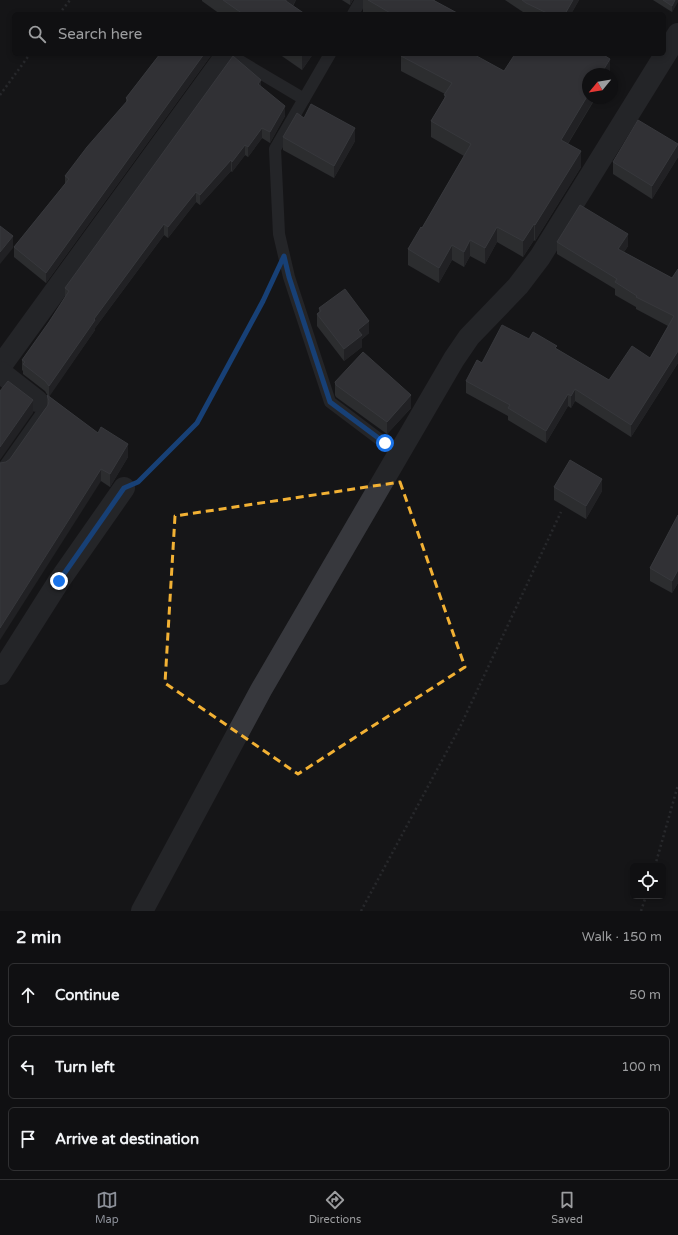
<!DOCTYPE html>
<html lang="en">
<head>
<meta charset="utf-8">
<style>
	body { margin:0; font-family:"Varela Round",sans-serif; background:#1e1e20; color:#f1f3f6 }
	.controls { position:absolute; right:12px; bottom:12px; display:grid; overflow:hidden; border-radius:6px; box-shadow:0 2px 6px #0003 }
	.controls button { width:36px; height:36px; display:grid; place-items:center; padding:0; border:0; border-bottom:1px solid #303032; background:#101012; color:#f1f3f6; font:20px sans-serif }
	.compass { position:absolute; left:582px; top:68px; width:36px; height:36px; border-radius:50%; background:#101012; box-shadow:0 2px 6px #0003; rotate:240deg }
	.stop { position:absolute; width:12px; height:12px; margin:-9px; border:3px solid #1a73e8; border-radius:50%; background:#fff }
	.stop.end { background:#1a73e8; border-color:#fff; box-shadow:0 1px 4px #0008 }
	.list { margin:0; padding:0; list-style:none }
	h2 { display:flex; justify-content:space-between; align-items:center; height:52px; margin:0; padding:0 16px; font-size:17px }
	h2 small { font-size:13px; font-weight:400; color:#9c9d9f }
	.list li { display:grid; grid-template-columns:26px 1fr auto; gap:12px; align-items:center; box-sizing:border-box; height:64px; margin:0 8px 8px; padding:0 8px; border:1px solid #303032; border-radius:6px }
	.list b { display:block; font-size:15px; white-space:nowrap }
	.list em { font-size:13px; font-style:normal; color:#9c9d9f }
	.icon { flex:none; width:22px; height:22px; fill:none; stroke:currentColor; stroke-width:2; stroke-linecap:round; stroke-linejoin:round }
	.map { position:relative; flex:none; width:678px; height:911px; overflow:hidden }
	.search { position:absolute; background:#101012; box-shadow:0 2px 6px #0003; left:12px; right:12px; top:12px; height:44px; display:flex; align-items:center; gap:10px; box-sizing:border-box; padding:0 14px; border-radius:6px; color:#9c9d9f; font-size:15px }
	.sheet { height:268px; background:#101012 }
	nav { display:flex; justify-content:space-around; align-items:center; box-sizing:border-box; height:56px; border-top:1px solid #303032; background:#101012; font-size:11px; color:#9c9d9f }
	nav a { display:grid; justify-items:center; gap:2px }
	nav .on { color:#8c9099 }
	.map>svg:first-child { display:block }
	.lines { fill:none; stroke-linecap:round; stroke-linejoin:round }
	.path { stroke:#3d3f44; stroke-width:2.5; stroke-dasharray:2 3; stroke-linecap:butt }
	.service { stroke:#37383d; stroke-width:12 }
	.minor { stroke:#37383d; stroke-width:22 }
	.tertiary { stroke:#37383d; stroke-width:22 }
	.wall { fill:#47494d }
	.shaded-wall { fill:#2f3033 }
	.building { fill:#525359; stroke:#5f6168 }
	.route { stroke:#1a73e8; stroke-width:5 }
	.marked { fill:none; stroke:#f2b134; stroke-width:3; stroke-dasharray:8 5; stroke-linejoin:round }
</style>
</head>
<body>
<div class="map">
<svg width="678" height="911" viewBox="0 0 678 911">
	<rect width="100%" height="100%" fill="#161618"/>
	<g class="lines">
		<g class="path">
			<path d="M59,14l11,-14"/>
			<path d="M0,95l30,-41"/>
			<path d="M145,475l52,-52 73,-137"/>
			<path d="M655,866l23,-81"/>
			<path d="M361,911l99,-184 101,-215"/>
			<path d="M641,911l5,-15"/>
		</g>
		<g class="service">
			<path d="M353,14l8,-14"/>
			<path d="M228,54l76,45"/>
			<path d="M330,54l-55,95 4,85 10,43 41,125 69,52"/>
			<path d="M0,468l4,-1 38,-54"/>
		</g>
		<g class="minor">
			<path d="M0,367l227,-313"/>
			<path d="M0,372l37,29"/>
			<path d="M0,674l59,-93 65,-93"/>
		</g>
		<path class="tertiary" d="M142,911l119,-221 193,-331 15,-22 49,-51 22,-29 138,-223"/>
	</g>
	<g class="wall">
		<path d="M202,0h94l-3,6 12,8h-85l-18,-13z"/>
		<path d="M342,0h11l-3,5z"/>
		<path d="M363,0h72v1l24,13h-94l-2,-2z"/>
		<path d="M505,0h74l-8,14h-45z"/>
		<path d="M653,0h25l-6,12z"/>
		<path d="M160,54h52l-166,229 -32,-26v-10l51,-63v-8l61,-73v-5z"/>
		<path d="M279,54h34l-11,16z"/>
		<path d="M401,56l103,15 106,3 -42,70 13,23 -46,74 -1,-1 -11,17 -26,-15 -12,22 -15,-8 -6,11 -12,-7 -13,23 -31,-18v-16l14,-21 42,-72 -33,-19v-16l13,-22 1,-5 -44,-23z"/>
		<path d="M261,87l24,29 -15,27 -8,-5 -14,19 -3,-2 -13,17 -1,-1 -31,34 -4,-3 -28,36 -4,-3 -69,93v2l-46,66 79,61 -18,30 -9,-6 -95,-19 4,-3 37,-53v-11l1,1 -3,-5 -22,-17v-3l-1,-1v-10l27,-38 16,-25v-9z"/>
		<path d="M304,118l51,23 -21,37 -51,-28v-13z"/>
		<path d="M678,157l-26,42 -39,-25v-12z"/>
		<path d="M557,242l71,4 -4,6 48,26 6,-9v94l-47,74 -56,-36 -4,7 -3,-2 -22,37 -38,-23v-4l-42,-23v-12l16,-18 47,-24 28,10 52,31 41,-22 18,-32 -32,-17v-2l-21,-12v-6l-58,-35z"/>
		<path d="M319,308l50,25 -7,6v8l-18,14 -27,-35v-12l2,-2z"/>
		<path d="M335,382l76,26 -24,26 -51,-37 -1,-2z"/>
		<path d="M554,487l48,4 -16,28 -32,-19z"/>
		<path d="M678,515v68l-6,10 -22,-12v-13z"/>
	</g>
	<g class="shaded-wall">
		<path d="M286,0h10l-9,14 -1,-13z"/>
		<path d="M350,0h3l-3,5z"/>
		<path d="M573,0h6l-8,14h-6z"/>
		<path d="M675,0h3v2l-6,10v-6z"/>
		<path d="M204,54h8l-166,229v-10z"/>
		<path d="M302,54h11l-11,16z"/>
		<path d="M610,59v15h-9z"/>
		<path d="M261,80v10l-3,-6z"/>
		<path d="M588,95v3h7l-34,57v-15z"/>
		<path d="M285,106v10l-15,27v-11z"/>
		<path d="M262,128v10l-14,19v-10z"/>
		<path d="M355,128v13l-21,37v-12z"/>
		<path d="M678,144v13l-26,42v-13z"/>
		<path d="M245,145v10l-13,17v-10z"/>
		<path d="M581,151v16l-46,74v-16z"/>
		<path d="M231,160v11l-31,34v-10z"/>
		<path d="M196,192v10l-28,36v-11z"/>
		<path d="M164,224v11l-69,93v2l-46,67v-11l45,-67z"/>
		<path d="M534,224v16l-11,17v-16z"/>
		<path d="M497,227v15l-12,22v-16z"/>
		<path d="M628,234v12l-10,15v-12z"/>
		<path d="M13,236v12l-13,16v-12z"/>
		<path d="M470,240v16l-6,11v-15z"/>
		<path d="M452,245v15l-13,23v-15z"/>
		<path d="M369,321v12l-7,6v8l-18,14v-12l14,-19z"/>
		<path d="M678,351v12l-47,74v-12z"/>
		<path d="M575,389v12l-4,7v-12z"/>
		<path d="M568,394v12l-22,37v-12z"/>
		<path d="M411,395v13l-24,26v-12z"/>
		<path d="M33,400v13l-33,47v-13z"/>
		<path d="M128,444v13l-18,30v-13z"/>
		<path d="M101,469v12l-101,159v-12z"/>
		<path d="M602,479v12l-16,28v-13z"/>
		<path d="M678,570v13l-6,10v-12z"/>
	</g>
	<g class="building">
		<path d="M223,0h63v1l19,13h-62z"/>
		<path d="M368,0h65l26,14h-67z"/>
		<path d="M522,0h51l-8,14h-16l-23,-11z"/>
		<path d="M663,0h12l-3,6z"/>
		<path d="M160,54h44l-158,219 -32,-26 55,-68 -4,-3 22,-29 41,-47 -2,-2z"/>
		<path d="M402,54h71l31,17 11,-17h87l8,5 -9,15h-13v21l-27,45 20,11 -46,74 -1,-1 -11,17 -26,-14 -12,21 -15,-8 -6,12 -12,-7 -13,23 -31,-19 13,-22 1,1 49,-84 -40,-23 15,-25 -2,-1 8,-12 -51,-27z"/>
		<path d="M233,56l28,24 -3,4 27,22 -15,26 -8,-4 -14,19 -3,-2 -13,17 -1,-2 -31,35 -4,-3 -28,35 -4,-3 -70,95 1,1 -46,66 -4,-5 -22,-17 2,-2 -3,-2 27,-38 20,-31 -4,-3z"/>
		<path d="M311,104l44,24 -21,38 -51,-29 14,-24 7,5z"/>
		<path d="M638,120l40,24 -26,42 -39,-24z"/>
		<path d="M580,205l48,29 -10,15 54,29 6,-9v82l-47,74 -56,-36 -4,7 -3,-2 -22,37 -38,-23 2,-3 -44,-24 11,-21 5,3 20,-38 27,14 4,-7 24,14 -2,2 54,32 23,-34 18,12 24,-42 -38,-19 1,-1 -22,-14 2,-3 -60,-37z"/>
		<path d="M0,226l13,10 -13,16z"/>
		<path d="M345,289l24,32 -11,9 4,5 -18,14 -27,-35 4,-3 -2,-3z"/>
		<path d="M363,352l48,43 -24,27 -51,-37 -1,-3z"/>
		<path d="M8,381l25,19 -33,47v-56z"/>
		<path d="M47,395l51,38 3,-6 27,17 -18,30 -9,-5 -101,159v-165l6,-1 4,-3 38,-54 1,-4z"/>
		<path d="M570,460l32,19 -16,27 -32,-19z"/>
		<path d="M678,515v55l-6,11 -22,-13z"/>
	</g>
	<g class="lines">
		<path class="route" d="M59,581l65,-93 14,-6 59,-59 66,-122 21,-45 5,21 41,125 55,41"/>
	</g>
	<path d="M0 0H678V911H0ZM400,482l65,185 -167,107 -133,-91 10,-167z" fill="#161618" fill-opacity=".55" fill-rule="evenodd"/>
	<path class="marked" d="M400,482l65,185 -167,107 -133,-91 10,-167z"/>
</svg>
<div class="controls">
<button><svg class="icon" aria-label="locate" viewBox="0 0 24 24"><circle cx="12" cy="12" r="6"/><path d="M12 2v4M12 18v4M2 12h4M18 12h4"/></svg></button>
</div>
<svg class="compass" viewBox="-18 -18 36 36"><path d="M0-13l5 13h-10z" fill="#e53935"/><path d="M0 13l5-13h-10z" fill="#9c9d9f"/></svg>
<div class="stop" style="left:385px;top:443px"></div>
<div class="stop end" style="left:59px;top:581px"></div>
<div class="search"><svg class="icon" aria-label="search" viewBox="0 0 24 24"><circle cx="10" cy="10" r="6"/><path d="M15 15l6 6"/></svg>Search here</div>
</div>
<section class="sheet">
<h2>2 min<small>Walk · 150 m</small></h2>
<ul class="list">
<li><svg class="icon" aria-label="ahead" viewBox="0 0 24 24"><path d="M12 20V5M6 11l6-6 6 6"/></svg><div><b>Continue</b></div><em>50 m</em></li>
<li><svg class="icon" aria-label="left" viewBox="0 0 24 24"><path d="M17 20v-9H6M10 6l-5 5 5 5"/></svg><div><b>Turn left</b></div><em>100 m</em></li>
<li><svg class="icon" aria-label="arrive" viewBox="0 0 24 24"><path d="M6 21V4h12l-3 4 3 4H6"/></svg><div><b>Arrive at destination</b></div></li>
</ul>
</section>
<nav>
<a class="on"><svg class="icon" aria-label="map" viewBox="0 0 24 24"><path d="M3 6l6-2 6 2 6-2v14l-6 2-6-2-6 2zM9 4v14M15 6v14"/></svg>Map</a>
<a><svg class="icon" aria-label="directions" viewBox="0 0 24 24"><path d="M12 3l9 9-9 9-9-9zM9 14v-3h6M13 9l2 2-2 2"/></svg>Directions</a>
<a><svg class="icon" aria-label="saved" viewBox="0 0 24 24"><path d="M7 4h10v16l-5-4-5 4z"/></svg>Saved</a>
</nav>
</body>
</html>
